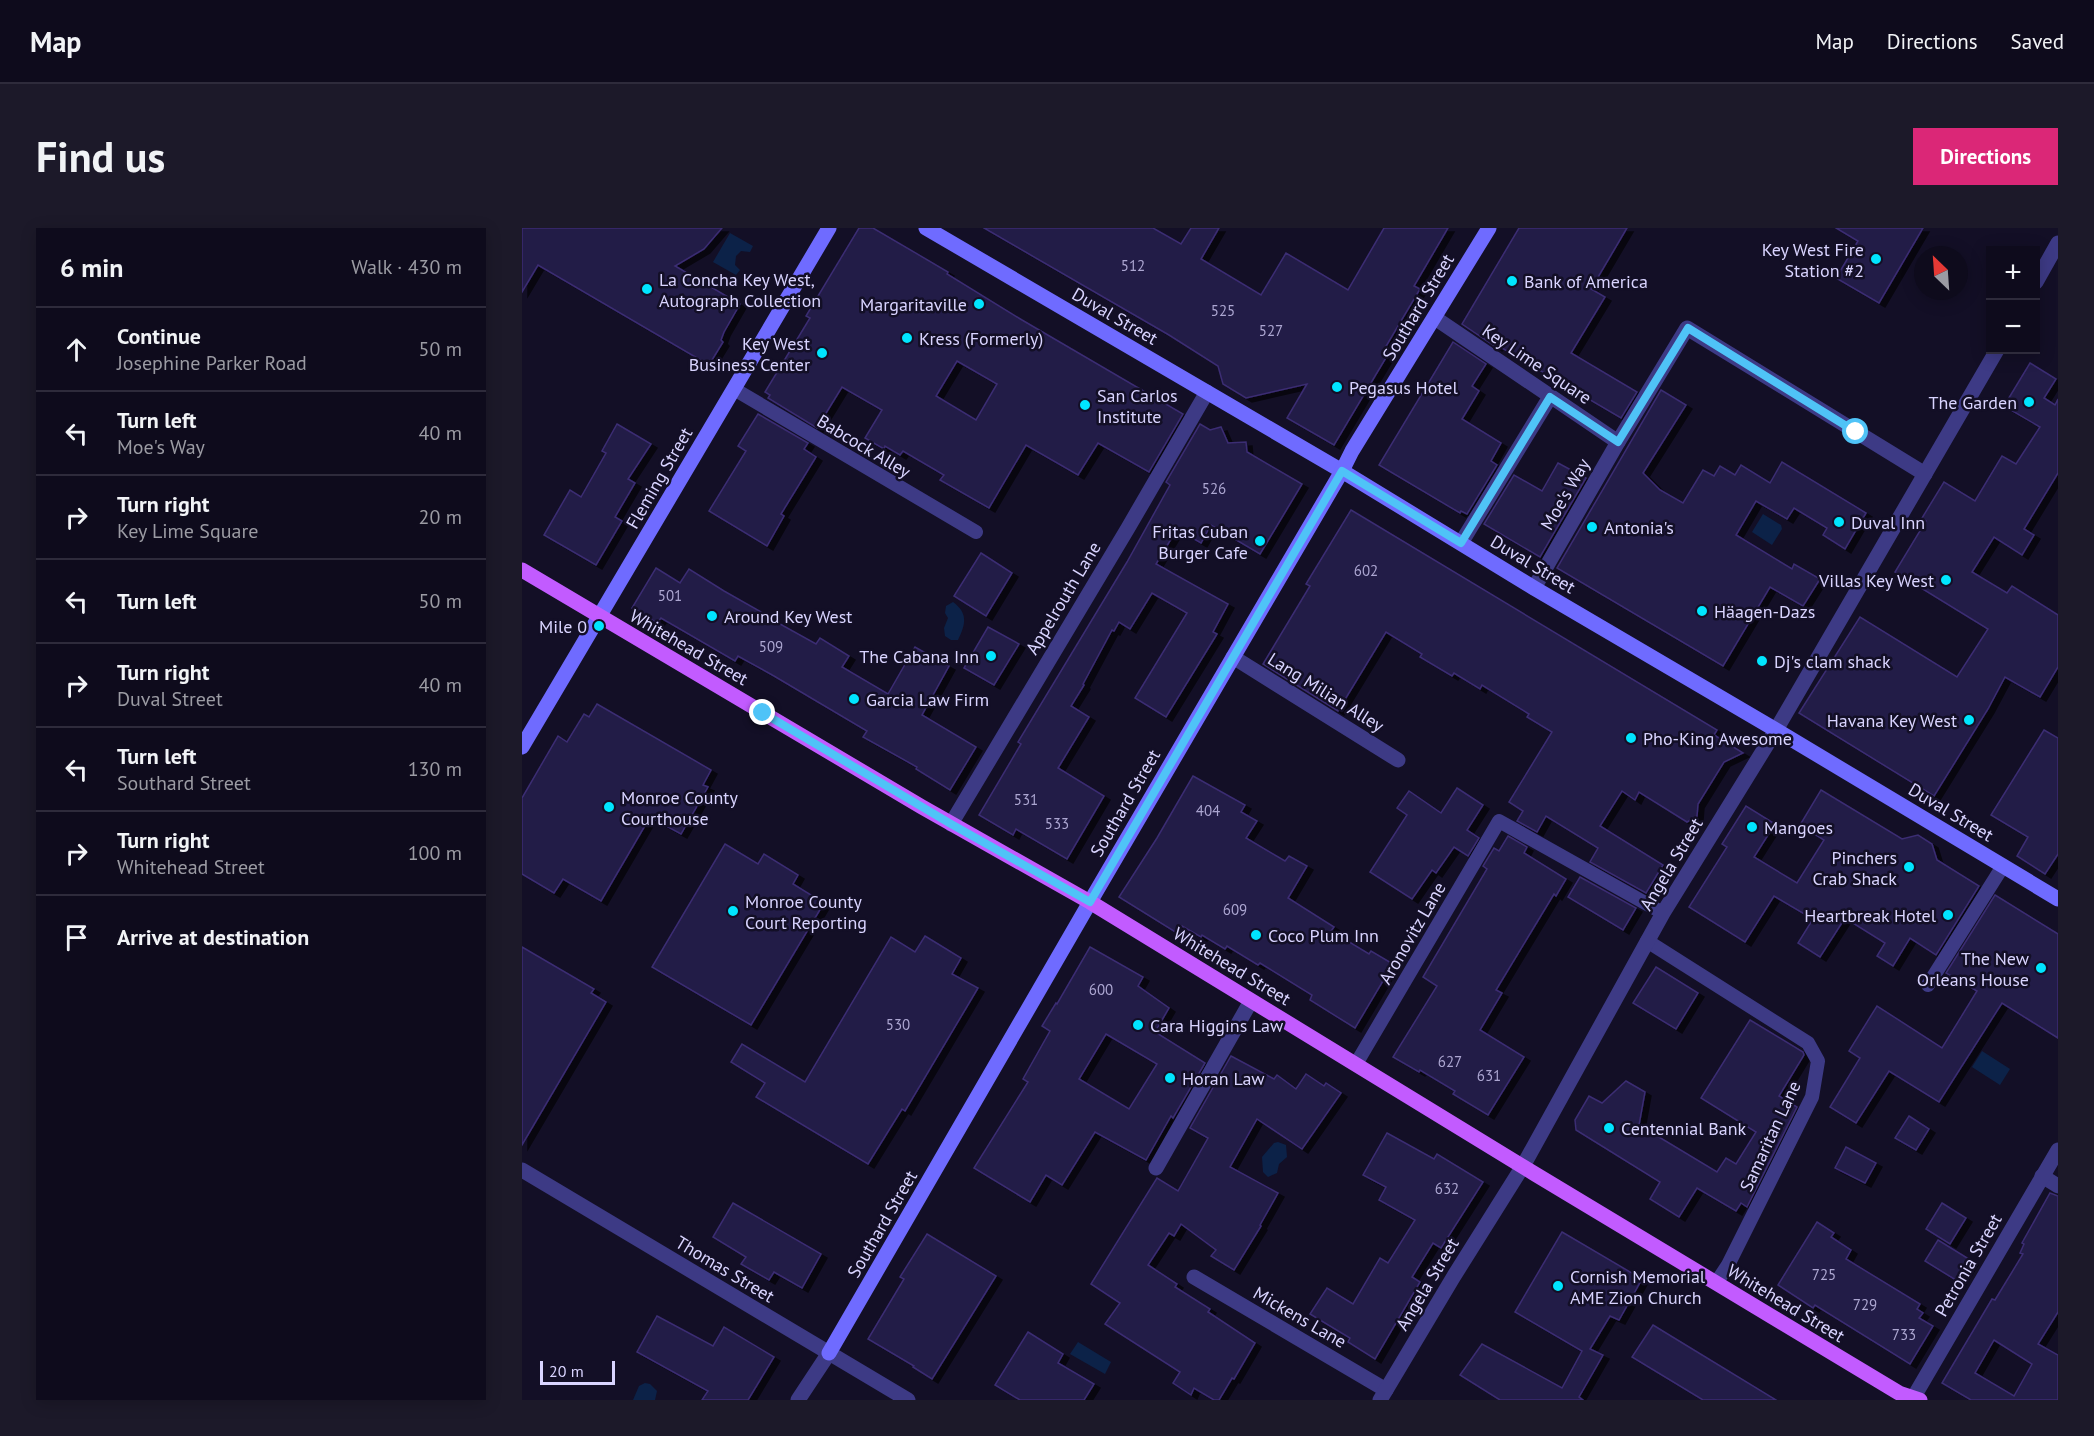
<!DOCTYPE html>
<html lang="en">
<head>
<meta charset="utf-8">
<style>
	body { margin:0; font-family:"PT Sans",sans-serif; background:#1c1929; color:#f1f3f6 }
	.controls { position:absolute; right:18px; top:18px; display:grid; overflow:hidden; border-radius:0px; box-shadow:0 3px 15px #0003 }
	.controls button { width:54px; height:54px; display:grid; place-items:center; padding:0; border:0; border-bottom:2px solid #2e2b3b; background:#0e0b1c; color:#f1f3f6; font:30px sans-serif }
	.compass { position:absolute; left:1392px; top:18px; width:54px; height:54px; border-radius:50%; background:#0e0b1c; box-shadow:0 3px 15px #0003; rotate:335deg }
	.scale { position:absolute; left:18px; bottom:15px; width:75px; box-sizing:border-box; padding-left:6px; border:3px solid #d9d4ff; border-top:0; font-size:16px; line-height:21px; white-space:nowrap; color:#d9d4ff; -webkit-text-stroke:4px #130f26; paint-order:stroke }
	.stop { position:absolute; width:18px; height:18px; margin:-14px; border:4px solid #4fc3f7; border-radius:50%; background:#fff }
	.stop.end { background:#4fc3f7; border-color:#fff; box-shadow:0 2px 6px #0008 }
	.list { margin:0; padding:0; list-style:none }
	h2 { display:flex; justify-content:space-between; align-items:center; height:78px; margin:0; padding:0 24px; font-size:26px }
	h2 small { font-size:20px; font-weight:400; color:#9b9ba3 }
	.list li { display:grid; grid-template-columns:39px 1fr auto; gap:18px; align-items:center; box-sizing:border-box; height:84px; padding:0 24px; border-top:2px solid #2e2b3b }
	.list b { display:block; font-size:22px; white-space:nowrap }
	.list p { margin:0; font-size:20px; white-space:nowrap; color:#9b9ba3 }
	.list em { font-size:20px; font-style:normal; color:#9b9ba3 }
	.icon { flex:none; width:33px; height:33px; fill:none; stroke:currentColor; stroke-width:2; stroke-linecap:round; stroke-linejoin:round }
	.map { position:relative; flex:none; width:1536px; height:1172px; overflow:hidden; border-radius:0px }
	header { display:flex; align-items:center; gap:36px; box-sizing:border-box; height:84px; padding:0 30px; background:#0e0b1c; border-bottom:2px solid #2e2b3b }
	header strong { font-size:28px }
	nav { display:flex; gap:33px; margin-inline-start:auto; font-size:21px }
	.intro { display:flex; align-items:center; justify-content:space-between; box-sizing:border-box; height:144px; padding:0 36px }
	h1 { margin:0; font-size:42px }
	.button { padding:15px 27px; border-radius:0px; background:#db2777; color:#fff; font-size:21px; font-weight:700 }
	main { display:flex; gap:36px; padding:0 36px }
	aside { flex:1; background:#0e0b1c; border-radius:0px; box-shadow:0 3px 15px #0003 }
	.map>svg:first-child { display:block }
	.water { fill:#0c2248 }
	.building { fill:#241b47; stroke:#3b2d73; stroke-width:1.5; fill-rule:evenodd; filter:url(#shadow) }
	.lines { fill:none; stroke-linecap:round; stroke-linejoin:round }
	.lane { stroke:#3d3a85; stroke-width:14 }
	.street { stroke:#3d3a85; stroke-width:15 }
	.secondary { stroke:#6f6bff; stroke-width:15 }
	.primary { stroke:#c25bff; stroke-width:15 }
	.route { stroke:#4fc3f7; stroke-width:8 }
	.poi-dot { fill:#00e5ff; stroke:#130f26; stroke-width:2 }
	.labels { text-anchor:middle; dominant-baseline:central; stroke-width:5; stroke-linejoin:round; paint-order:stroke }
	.number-label { font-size:15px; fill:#aca6d1 }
	.poi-label { font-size:18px; fill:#d9d4ff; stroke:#130f26; text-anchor:start }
	.street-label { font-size:18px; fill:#d9d4ff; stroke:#130f26 }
</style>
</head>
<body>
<header>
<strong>Map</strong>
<nav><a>Map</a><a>Directions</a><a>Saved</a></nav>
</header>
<div class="intro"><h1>Find us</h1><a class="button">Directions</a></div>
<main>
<aside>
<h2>6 min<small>Walk · 430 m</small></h2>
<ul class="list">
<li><svg class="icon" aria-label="ahead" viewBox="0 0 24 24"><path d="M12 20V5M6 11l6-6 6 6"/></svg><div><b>Continue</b><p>Josephine Parker Road</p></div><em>50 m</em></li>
<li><svg class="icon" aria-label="left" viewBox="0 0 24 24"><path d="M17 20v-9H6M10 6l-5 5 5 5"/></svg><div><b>Turn left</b><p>Moe's Way</p></div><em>40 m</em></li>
<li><svg class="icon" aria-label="right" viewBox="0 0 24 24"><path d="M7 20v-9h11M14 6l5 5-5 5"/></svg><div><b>Turn right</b><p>Key Lime Square</p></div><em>20 m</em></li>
<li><svg class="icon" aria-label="left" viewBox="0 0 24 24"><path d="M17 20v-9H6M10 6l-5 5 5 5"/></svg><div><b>Turn left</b></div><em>50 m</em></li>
<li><svg class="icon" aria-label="right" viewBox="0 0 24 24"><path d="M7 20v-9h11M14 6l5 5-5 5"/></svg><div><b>Turn right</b><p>Duval Street</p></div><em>40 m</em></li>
<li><svg class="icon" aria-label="left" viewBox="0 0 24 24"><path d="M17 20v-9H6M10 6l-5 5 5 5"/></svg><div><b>Turn left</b><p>Southard Street</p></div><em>130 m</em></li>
<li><svg class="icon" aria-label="right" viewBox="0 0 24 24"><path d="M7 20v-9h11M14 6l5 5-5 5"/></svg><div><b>Turn right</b><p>Whitehead Street</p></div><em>100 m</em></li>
<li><svg class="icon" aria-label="arrive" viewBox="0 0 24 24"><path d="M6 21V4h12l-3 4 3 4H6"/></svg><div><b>Arrive at destination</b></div></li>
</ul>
</aside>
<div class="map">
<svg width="1536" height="1172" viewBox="0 0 1536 1172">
	<defs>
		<filter id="shadow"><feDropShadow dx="6" dy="4" stdDeviation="0" flood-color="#0009"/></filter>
	</defs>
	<rect width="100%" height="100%" fill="#130f26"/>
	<g class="water">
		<path d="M208,5l23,13 -3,6 -9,-1 -5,5 -1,9 5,5 -4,5 -23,-13z"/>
		<path d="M1241,286l18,11 1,4 -10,16 -20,-13z"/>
		<path d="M431,374c15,11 13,22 5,38h-7l-6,-4 -1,-8 4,-10 -3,-5 1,-7z"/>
		<path d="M1460,823l28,18 -10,16 -28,-18z"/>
		<path d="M756,914l8,3 1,12 -8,7 -2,9 -9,4 -5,-5 -1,-15 12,-14z"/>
		<path d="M556,1114l33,20 -6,12 -35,-20z"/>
		<path d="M123,1155l5,1 7,7 -2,9h-22l6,-14z"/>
	</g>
	<g class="building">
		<path d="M0,0h200l-18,21 -29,17 65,38 -16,28 -3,8 2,2 -14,23 -171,-100 -16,27z"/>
		<path d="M337,0h14l75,44 -1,2 75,46 161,94 -34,58 -51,-29 -20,32 -52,-30 -37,63 -49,-28 4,-5 -41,-24 -3,4 -15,-9 -1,3 -19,-11 17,-28 -40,-23 -25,41 -49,-30 2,-3 -5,-3 45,-74 -4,-2zM435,133l40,23 -21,36 -40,-24z"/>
		<path d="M462,0h169l28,16 10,-16h28l-18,31 60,36 25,-42 62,37 36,-62h64l-34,58 6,3 -38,64 5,3 -53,89 -47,-27 20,-34 -61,14 -23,-14 -5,-18 -49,-31z"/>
		<path d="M997,0h108l-36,61 14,8 -34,56 66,39 -16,26 -124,-73 -1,2 -34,-23z"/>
		<path d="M1314,0h87l-44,75 -43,-25 22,-37z"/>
		<path d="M931,114l33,22 -14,22 7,5 -17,28 39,24 -10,18 6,4 -30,49 -6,-3 -1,2 -81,-48z"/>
		<path d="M1508,135l26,16 -12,19 11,7 3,-6v74l-34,56 10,6 -12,20 -28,-18 -22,35 35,21 5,-7 46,29v52l-18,30 -35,-20 -17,32 -54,87 -135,-83 61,-96 97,60 31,-48 -93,-57 31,-51 -4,-3 22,-36 31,19 27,-45 14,8 24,-37 -36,-21z"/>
		<path d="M1139,162l25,15 -43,68 17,17 23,13 20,-33 11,6 6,-10 15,9 6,-10 29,18 12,-21 84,51 -21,36 -22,-14 4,-7 -33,-20 -7,11 -31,-18 -20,34 56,34 2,-5 26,15 -17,27 -33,-19 -47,79 -166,-98z"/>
		<path d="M236,186l50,29 -4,6 12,8 -35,57 3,2 -17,30 -58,-35 37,-60 -8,-5z"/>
		<path d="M95,196l34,20 -23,35 7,4 -20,34 7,4 -26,44 -52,-30 26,-45 11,7 25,-44 -4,-2z"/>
		<path d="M678,196l10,6 11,-3 7,16 18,-1 1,10 55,32 -42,70 -49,-29 -10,18 -24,-14 -21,35 72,40 -15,28 4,2 -51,83 -31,-19 52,-85 -35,-20 -22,36 -11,-7 -5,9 -2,-1 -29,54 1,1 -13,21 18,11 -31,51 46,28 -37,63 -51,-30 -3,6 -34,-20 42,-71 -3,-2 109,-180 43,-77 -4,-3z"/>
		<path d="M1036,235l28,15 -46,79 -56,-33 30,-49 28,16z"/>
		<path d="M829,282l366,220 -3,5 29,18 -19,9 -26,42 -1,12 -10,6 -48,-30 -4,8 -13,-9 -22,35 63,39 -17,28 -56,-31 8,-14 -52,-32 -9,16 -20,-11 6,-10 -14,-9 43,-70 -25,-15 2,-3 -47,-29 -2,4 -26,-16 -2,3 -32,-19 2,-3 -36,-22 -48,79 -75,-47 47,-78 -4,-2z"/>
		<path d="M459,325l31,20 -26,43 -32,-20z"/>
		<path d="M134,340l24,15 9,-14 35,22 39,22 -1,1 54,30 4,-6 29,18 -7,11 46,27 27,-47 34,19 -27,49 54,32 -26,43 -34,-21 1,-2 -54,-30 4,-6 -93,-55 -36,-20 -3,5 -74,-43 -4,5 -25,-15z"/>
		<path d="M466,399l31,17 -25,41 -30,-17z"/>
		<path d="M75,476l114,66 -8,15 5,2 -27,47 -31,-17 -49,84 -38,-22 -9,14 -32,-19v-76l36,-62 9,6 17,-28 5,3z"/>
		<path d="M1522,502l14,8v116l-13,20 -28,-18 11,-19 -37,-22z"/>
		<path d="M671,548l52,29 -4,7 16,9 -11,17 39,23 4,-5 18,10 -19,32 46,29 -3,4 38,23 2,-3 22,13 -38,64 -45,-28 2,-5 -52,-32 -2,2 -31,-19 -2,3 -23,-14 -1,2 -19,-11 -5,7 -58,-36 38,-59z"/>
		<path d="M935,560l26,17 -16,25 12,8 -11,18 -14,-9 -18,26 -4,-3 -20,29 -42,-27 37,-57 -10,-7 12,-17 32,22z"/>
		<path d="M1299,562l81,49 16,-4 14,9 5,16 42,26 -43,69 -26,-17 -17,28 -16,-10 8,-13 -40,-25 -25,39 -22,-14 15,-24 -39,-23 -29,46 -56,-35 38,-60 -5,-3 24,-38 29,18 -21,33 43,26 27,-43 -24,-15z"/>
		<path d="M986,608l19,11 -3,6 42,26 -10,17 -2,-2 -58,96 6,3 -22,37 44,27 -36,58 -35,-21 2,-3 -35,-21 -1,2 -26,-15 44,-71 -14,-9 64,-108 -4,-3 11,-18 5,3z"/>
		<path d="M203,616l33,20 6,-10 34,21 -5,9 31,19 -73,122 -99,-58z"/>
		<path d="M1058,649l56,31 -13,22 -55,-33z"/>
		<path d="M1473,667l63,39v104l-56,-35 -63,99 -50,-31 -33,52 -26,-16 30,-49 -11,-7 28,-45 65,42 35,-57 -31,-18z"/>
		<path d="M403,708l36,22 -9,16 26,14 -73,123 -3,-2 -34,55 -112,-67 9,-14 -34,-21 11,-18 63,38 86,-145 24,15z"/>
		<path d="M0,719l72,42 -3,4 15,9 -84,143z"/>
		<path d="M568,719l53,30 -5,9 31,22 -14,24 50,31 -32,55 -2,-2 -25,44 -51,-28 -33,53 -16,-10 -16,27 -56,-34 54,-86 -5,-3 27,-48 -8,-5 14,-23 1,1zM584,806l51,30 -28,45 -50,-30z"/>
		<path d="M1134,739l42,26 -22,36 -43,-26z"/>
		<path d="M1228,792l53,32 1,3 -25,41 18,11 -50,100 -6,-4 -5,8 -39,-23 -18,29 -29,-18 10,-17 -84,-52 -1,-10 14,-24 13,7 24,-22 19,11 -6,33 78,47 9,-14 10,6 20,-32 -55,-34z"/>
		<path d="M709,828l43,23 3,-4 19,14 10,-15 18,12 2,-3 15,10 -39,56 -45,-30 -27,48 48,26 -18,32 1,1 -27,44 -23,-14 5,-6 -35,-26 -7,12 -5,-3 -21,32 29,19 -2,3 35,22 -2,3 47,31 -21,36 -2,-1 -13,22h-5l-20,-12 -3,7 -18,-12 7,-11 -75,-48 15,-21 -29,-19 66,-106 21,13 30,-53 -18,-10z"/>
		<path d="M1387,888l20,13 -13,21 -21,-12z"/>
		<path d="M865,905l47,26 3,-5 46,28 -42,66 -8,-5 -21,34 8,5 -45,77 -27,-17 2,-4 -40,-24 17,-26 26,16 27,-46 8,5 27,-43 -36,-20 7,-13 -23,-12z"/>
		<path d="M1324,919l30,16 -11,20 -30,-15z"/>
		<path d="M1528,965l8,3v116l-20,32 20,11v45h-87l-29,-17 50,-84 3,1 28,-46 -3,-1 4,-9 -2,-1zM1472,1112l38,24 -18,32 -39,-23z"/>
		<path d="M211,975l88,51 -19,34 -28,-16 -5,8 -28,-16 5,-7 -33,-20z"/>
		<path d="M1420,975l24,15 -16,26 -24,-15z"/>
		<path d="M1295,994l17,11 -3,4 20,13 -5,9 74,45 -3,5 6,4 -4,5 14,8 -23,38 -95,-59 -2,3 -35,-23z"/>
		<path d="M1040,1004l80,47 -23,41 -9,-4 -20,33 13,6 -24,42 4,3h-83l-40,-25 22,-31 80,44 20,-37 -67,-39z"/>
		<path d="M405,1006l69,42 -64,103 -19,-12 1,-1 -46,-27 36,-60 -4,-2z"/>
		<path d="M1416,1012l34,21 -13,21 -34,-21z"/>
		<path d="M135,1088l56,30 11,-19 50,30 -26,43h-46l6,-9 -71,-39z"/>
		<path d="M1131,1097l13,8 110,67h-73l-71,-43z"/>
		<path d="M506,1104l35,22 -5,9 36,21 -10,16h-64l-25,-15z"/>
	</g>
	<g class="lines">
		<g class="lane">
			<path d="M212,161l242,143"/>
			<path d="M1125,713l161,102 10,18 -6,36 -84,168 -12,18"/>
			<path d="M1406,757l75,-119"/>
			<path d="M834,836l143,-243 164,92"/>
		</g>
		<g class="street">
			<path d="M1514,54l22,-39"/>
			<path d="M913,90l183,124"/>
			<path d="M939,315l89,-146"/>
			<path d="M1012,360l84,-146 69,-114 238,146"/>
			<path d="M711,429l165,103"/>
			<path d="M429,596l177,-296 79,-136"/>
			<path d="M634,940l95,-167"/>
			<path d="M0,942l386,230"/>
			<path d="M1520,948l16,10"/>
			<path d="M672,1049l192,113"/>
			<path d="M276,1172l31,-47"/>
			<path d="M858,1172l74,-124 69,-110 140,-253 113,-183 221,-380"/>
			<path d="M1390,1172l146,-250"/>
		</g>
		<g class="secondary">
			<path d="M404,0l416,243 192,117 242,142 282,169"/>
			<path d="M0,519l307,-519"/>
			<path d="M307,1125l261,-451 252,-431 10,-20 137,-223"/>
		</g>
		<path class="primary" d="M0,342l400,237 168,95 445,272 364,219 21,7"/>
	</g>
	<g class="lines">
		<path class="route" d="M241,485l188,111 139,78 252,-431 119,72 89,-146 68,45 70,-114 168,104"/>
	</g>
	<g class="poi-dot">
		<circle cx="1354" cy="31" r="6"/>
		<circle cx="990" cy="53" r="6"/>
		<circle cx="125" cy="61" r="6"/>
		<circle cx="457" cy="76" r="6"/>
		<circle cx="385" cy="110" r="6"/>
		<circle cx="300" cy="125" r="6"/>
		<circle cx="815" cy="159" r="6"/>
		<circle cx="1507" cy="174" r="6"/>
		<circle cx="563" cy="177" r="6"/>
		<circle cx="1317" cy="294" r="6"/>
		<circle cx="1070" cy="299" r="6"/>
		<circle cx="738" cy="313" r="6"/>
		<circle cx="1424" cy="352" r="6"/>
		<circle cx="1180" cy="383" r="6"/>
		<circle cx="190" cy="388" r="6"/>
		<circle cx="77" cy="398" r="6"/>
		<circle cx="469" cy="428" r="6"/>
		<circle cx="1240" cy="433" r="6"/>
		<circle cx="332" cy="471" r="6"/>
		<circle cx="1447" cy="492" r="6"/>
		<circle cx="1109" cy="510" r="6"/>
		<circle cx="87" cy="579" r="6"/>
		<circle cx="1230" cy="599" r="6"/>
		<circle cx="1387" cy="639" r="6"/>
		<circle cx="211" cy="683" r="6"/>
		<circle cx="1426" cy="687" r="6"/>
		<circle cx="734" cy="707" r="6"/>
		<circle cx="1519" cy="740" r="6"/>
		<circle cx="616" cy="797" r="6"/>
		<circle cx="648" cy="850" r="6"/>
		<circle cx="1087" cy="900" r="6"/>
		<circle cx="1036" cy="1058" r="6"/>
	</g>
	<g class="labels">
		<g class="number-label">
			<text x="611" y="37">512</text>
			<text x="701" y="82">525</text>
			<text x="749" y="102">527</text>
			<text x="692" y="260">526</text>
			<text x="844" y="342">602</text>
			<text x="148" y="367">501</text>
			<text x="249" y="418">509</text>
			<text x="504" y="571">531</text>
			<text x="686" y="582">404</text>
			<text x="535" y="595">533</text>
			<text x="713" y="681">609</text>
			<text x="579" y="761">600</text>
			<text x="376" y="796">530</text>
			<text x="928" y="833">627</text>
			<text x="967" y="847">631</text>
			<text x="925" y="960">632</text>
			<text x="1302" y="1046">725</text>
			<text x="1343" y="1076">729</text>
			<text x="1382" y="1106">733</text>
		</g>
		<g class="poi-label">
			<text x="1342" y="21" text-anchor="end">Key West Fire<tspan x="1342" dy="21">Station #2</tspan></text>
			<text x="137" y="51">La Concha Key West,<tspan x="137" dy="21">Autograph Collection</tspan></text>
			<text x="1002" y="53">Bank of America</text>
			<text x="445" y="76" text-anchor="end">Margaritaville</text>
			<text x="397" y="110">Kress (Formerly)</text>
			<text x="288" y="115" text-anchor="end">Key West<tspan x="288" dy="21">Business Center</tspan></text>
			<text x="827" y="159">Pegasus Hotel</text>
			<text x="575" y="167">San Carlos<tspan x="575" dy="21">Institute</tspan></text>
			<text x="1495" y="174" text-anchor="end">The Garden</text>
			<text x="1329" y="294">Duval Inn</text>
			<text x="1082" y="299">Antonia's</text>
			<text x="726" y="303" text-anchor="end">Fritas Cuban<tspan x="726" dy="21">Burger Cafe</tspan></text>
			<text x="1412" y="352" text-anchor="end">Villas Key West</text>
			<text x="1192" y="383">Häagen-Dazs</text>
			<text x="202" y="388">Around Key West</text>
			<text x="65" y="398" text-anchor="end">Mile 0</text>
			<text x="457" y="428" text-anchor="end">The Cabana Inn</text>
			<text x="1252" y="433">Dj's clam shack</text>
			<text x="344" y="471">Garcia Law Firm</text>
			<text x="1435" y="492" text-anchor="end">Havana Key West</text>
			<text x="1121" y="510">Pho-King Awesome</text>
			<text x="99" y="569">Monroe County<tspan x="99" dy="21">Courthouse</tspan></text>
			<text x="1242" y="599">Mangoes</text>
			<text x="1375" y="629" text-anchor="end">Pinchers<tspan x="1375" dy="21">Crab Shack</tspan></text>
			<text x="223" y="673">Monroe County<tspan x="223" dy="21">Court Reporting</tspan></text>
			<text x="1414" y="687" text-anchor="end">Heartbreak Hotel</text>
			<text x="746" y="707">Coco Plum Inn</text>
			<text x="1507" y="730" text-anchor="end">The New<tspan x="1507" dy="21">Orleans House</tspan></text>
			<text x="628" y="797">Cara Higgins Law</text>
			<text x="660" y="850">Horan Law</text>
			<text x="1099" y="900">Centennial Bank</text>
			<text x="1048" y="1048">Cornish Memorial<tspan x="1048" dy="21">AME Zion Church</tspan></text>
		</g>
		<g class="street-label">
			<text transform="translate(896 79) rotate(-59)">Southard Street</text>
			<text transform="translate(593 88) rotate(30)">Duval Street</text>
			<text transform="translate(1015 136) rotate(34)">Key Lime Square</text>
			<text transform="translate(342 218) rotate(31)">Babcock Alley</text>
			<text transform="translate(137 250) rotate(-60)">Fleming Street</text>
			<text transform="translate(1043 266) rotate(-60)">Moe's Way</text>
			<text transform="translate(1011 336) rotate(31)">Duval Street</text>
			<text transform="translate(541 370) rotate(-59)">Appelrouth Lane</text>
			<text transform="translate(167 419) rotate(30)">Whitehead Street</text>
			<text transform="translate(804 464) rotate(32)">Lang Milian Alley</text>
			<text transform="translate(603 575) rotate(-60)">Southard Street</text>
			<text transform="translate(1429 584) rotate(31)">Duval Street</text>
			<text transform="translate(1149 636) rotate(-59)">Angela Street</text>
			<text transform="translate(890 705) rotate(-60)">Aronovitz Lane</text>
			<text transform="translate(710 738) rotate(31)">Whitehead Street</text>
			<text transform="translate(1248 908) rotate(-65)">Samaritan Lane</text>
			<text transform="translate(360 996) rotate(-60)">Southard Street</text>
			<text transform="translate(1446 1037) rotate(-60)">Petronia Street</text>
			<text transform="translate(203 1041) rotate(31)">Thomas Street</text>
			<text transform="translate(905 1056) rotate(-59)">Angela Street</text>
			<text transform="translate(1264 1075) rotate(31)">Whitehead Street</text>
			<text transform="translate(778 1089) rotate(30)">Mickens Lane</text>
		</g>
	</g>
</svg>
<div class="controls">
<button>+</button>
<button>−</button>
</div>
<svg class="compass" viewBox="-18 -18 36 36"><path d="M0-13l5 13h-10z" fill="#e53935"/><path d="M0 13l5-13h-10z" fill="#9b9ba3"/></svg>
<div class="scale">20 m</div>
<div class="stop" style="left:1334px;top:204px"></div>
<div class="stop end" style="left:241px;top:485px"></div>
</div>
</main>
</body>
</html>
